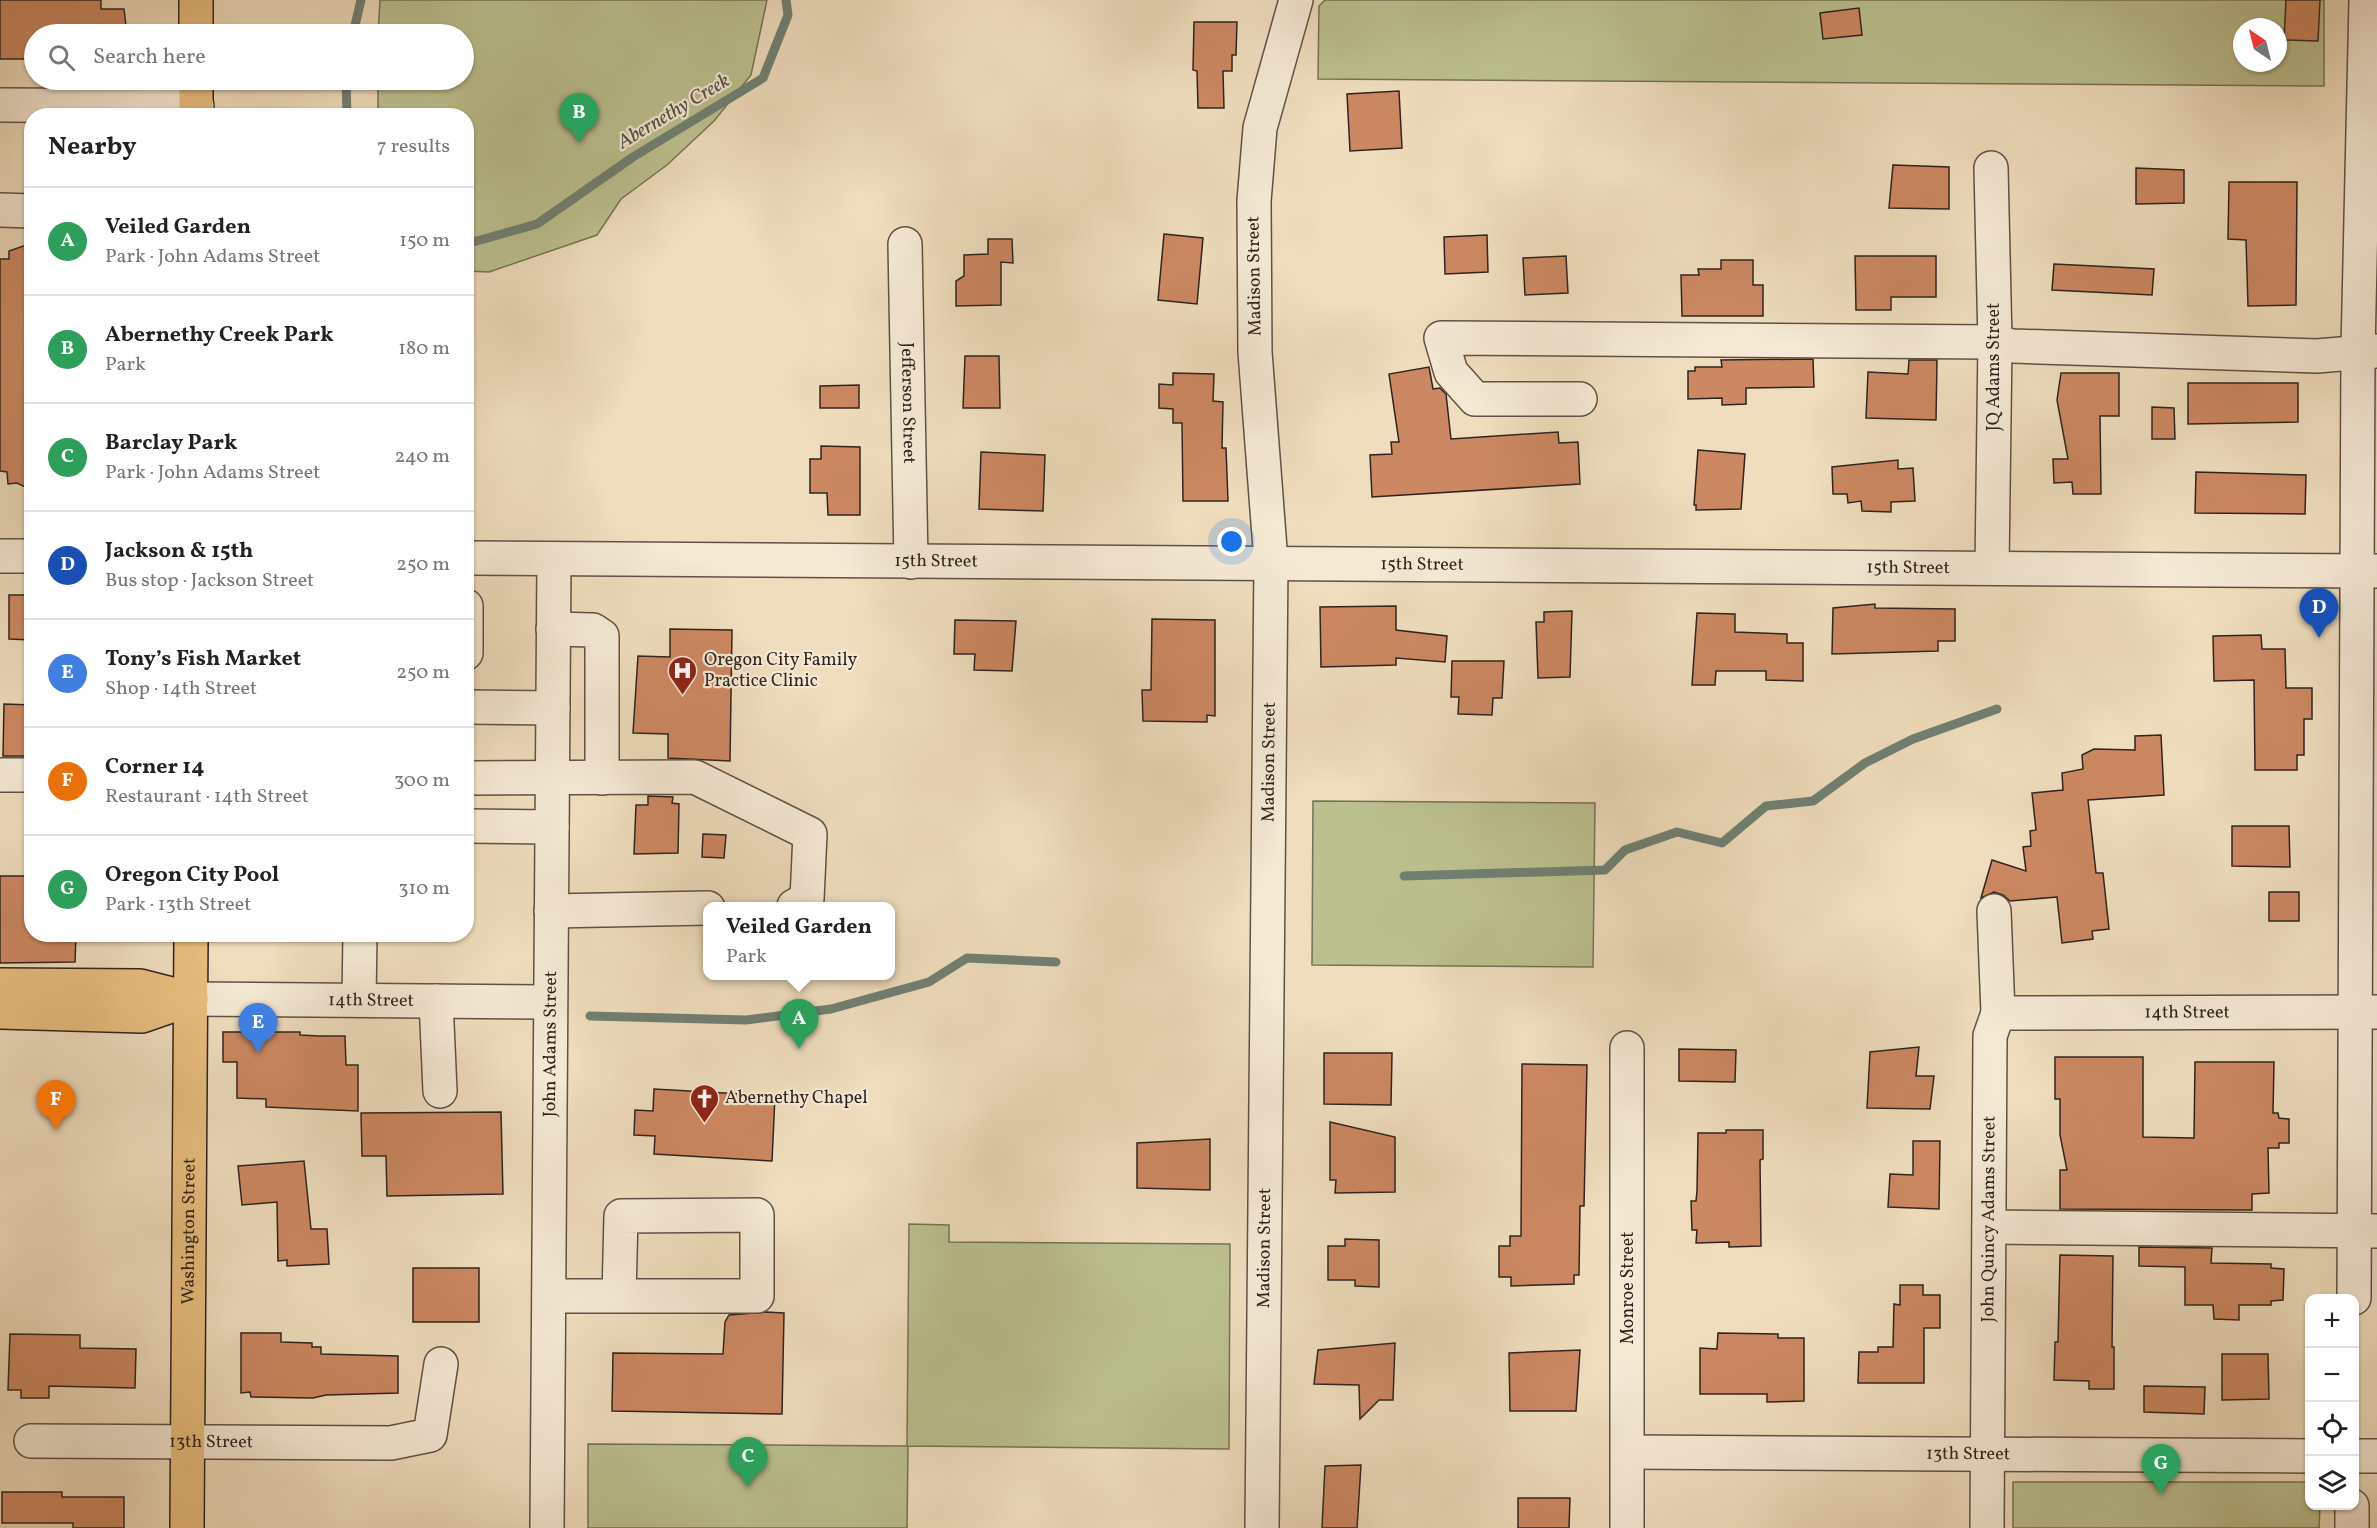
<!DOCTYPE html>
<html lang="en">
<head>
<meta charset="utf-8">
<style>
	body { margin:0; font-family:Vollkorn,serif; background:#f2f2f2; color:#222 }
	.controls { position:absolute; right:18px; bottom:18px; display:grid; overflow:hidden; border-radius:12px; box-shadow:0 2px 4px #0004 }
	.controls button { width:54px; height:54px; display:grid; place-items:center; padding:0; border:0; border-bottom:2px solid #e0e0e0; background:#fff; color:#222; font:30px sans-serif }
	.compass { position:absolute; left:2233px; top:18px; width:54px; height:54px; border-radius:50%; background:#fff; box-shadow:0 2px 4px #0004; rotate:325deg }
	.you { position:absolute; left:1232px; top:542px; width:21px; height:21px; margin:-15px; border:4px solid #fff; border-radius:50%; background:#1a73e8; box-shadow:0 0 0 9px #1a73e833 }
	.badge { display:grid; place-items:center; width:39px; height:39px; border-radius:50%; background:#ea580c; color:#fff; font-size:20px; font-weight:700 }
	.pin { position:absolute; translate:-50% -50px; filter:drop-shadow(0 2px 3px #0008) }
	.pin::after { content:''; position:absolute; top:32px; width:21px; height:18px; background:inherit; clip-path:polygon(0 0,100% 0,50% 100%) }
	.popup { position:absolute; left:703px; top:902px; width:192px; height:78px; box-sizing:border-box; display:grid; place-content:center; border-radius:12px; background:#fff; filter:drop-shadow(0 2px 4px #0005); font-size:20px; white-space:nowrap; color:#767676 }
	.popup b { font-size:22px; color:#222 }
	.popup::after { content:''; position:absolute; left:50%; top:100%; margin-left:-12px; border:12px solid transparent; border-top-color:#fff }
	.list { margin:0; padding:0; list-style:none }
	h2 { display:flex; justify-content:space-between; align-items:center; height:78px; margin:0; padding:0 24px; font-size:26px }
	h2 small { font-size:20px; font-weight:400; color:#767676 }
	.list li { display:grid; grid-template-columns:39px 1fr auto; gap:18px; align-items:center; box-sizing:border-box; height:108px; padding:0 24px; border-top:2px solid #e0e0e0 }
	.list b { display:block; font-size:22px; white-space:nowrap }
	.list p { margin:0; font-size:20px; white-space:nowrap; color:#767676 }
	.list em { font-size:20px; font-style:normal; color:#767676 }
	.icon { flex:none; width:33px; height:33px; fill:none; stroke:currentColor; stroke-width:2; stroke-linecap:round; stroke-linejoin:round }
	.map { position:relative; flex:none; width:2377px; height:1528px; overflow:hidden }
	.search { position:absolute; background:#fff; box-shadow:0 2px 4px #0004; left:24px; top:24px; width:450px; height:66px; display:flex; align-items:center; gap:15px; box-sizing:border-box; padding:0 21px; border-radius:33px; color:#767676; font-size:22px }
	.panel { position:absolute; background:#fff; box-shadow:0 2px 4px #0004; left:24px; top:108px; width:450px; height:834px; border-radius:24px }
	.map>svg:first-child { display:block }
	.green { fill:#bcc08f; stroke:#767256; stroke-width:1.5; fill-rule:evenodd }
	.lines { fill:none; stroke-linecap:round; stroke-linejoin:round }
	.stream { stroke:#708072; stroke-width:9 }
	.building { fill:#cc8862; stroke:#30241e; stroke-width:1.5 }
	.minor-casing { stroke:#605246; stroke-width:36 }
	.major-casing { stroke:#30241e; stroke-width:36 }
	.minor { stroke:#f5e9d4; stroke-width:33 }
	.major { stroke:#e8be7e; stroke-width:33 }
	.labels { text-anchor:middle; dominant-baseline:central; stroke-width:4.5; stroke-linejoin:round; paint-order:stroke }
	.street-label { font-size:18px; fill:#30241e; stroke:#f5e9d4 }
	.poi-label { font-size:18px; fill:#30241e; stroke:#f5e9d4; text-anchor:start }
	.water-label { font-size:20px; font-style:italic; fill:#505248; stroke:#f5e9d4 }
</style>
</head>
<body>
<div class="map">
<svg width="2377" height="1528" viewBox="0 0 2377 1528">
	<rect width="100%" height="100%" fill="#efddbd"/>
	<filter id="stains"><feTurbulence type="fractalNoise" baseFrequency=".00333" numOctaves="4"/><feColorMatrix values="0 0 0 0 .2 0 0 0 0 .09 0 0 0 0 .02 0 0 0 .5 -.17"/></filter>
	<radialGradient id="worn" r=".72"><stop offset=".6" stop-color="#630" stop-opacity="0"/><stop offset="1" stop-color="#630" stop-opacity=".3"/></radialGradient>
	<g class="green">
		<path d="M380,0h387l-16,75 -37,46 -47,44 -46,34 -24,36 -108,37 -22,-1 -1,-155 -88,-1v-35h86v-46h-86z"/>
		<path d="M1325,0h999v86l-1006,-7 1,-73zM2242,27h36v36h-36z"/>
		<path d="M1313,801l282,2 -2,164 -281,-2z"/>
		<path d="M909,1224l40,1v17l281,2 -1,205 -321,-3 -1,82h-319v-84l319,2z"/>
		<path d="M2013,1482h296l1,24h10l-1,22h-306z"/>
	</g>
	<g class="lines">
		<g class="stream">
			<path d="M353,34l8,-34"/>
			<path d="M346,80l1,36"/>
			<path d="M466,244l71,-20 96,-67 130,-79 25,-63 -2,-15"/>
			<path d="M1404,876l201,-6 20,-20 52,-18 45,11 44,-37 47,-5 52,-38 48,-24 84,-30"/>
			<path d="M590,1016l156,4 85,-11 98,-27 38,-24 89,4"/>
		</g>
	</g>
	<g class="building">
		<path d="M0,0h101v9h23l3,25h-93v25h-34z"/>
		<path d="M2286,0h34l-2,41 -34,-1z"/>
		<path d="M1859,8l3,27 -39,4 -3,-26z"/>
		<path d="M1194,22h43l-1,33h-4v16h-9l1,37h-26l-1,-37 -4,-1z"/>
		<path d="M1399,91l3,57 -52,3 -3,-57z"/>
		<path d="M1893,165l56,2v42l-60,-1z"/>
		<path d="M2136,168l48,2v33l-48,1z"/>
		<path d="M2229,182h68l-1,123 -48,1 -2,-66 -18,-1z"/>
		<path d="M1164,234l39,4 -6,66 -39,-4z"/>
		<path d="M1487,235l1,37 -43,2 -1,-37z"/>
		<path d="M988,239h24l1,24 -12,-1v43l-45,1v-25l8,-5v-21l24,-1z"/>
		<path d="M32,243v247l-15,-7 -9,1 -1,-12 -7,-1v-212h9v-8z"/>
		<path d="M1566,256l2,37 -43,2 -2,-37z"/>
		<path d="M1855,256h81v41h-45v13h-35z"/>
		<path d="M1721,260h32v25h10v31h-81l-1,-41h18l-1,-6h23z"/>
		<path d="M2054,264l100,5 -2,26 -100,-5z"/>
		<path d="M965,356h34l1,52h-37z"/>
		<path d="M1813,359l1,28 -68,1v16l-24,1v-7l-34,1v-28h7v-4h27l-1,-7z"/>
		<path d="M1909,360h28l-1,60 -70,-2 2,-46 40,2z"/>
		<path d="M1429,367l4,22 7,-1 6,6 5,45 107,-7 1,11 19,-1 2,42 -208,13 -2,-42 22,-1 -1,-12h8l-10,-68z"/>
		<path d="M1173,373l41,1 -1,27 10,1 -1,46h4l2,53h-45l-1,-78h-9v-14l-14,-1v-24l14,1z"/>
		<path d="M2061,373h58v43h-19l1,78h-28l-1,-12 -18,1 -1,-24h15l-11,-59z"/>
		<path d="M2188,383h110v39l-110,2z"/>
		<path d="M859,385v23h-39v-22z"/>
		<path d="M2152,407l22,1 1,31h-23z"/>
		<path d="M821,446l39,1v68h-32l-1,-22h-17v-34h11z"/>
		<path d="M1698,450l47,4 -4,55 -45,1v-5h-2z"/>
		<path d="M981,452l64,3 -2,56 -64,-2z"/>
		<path d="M1898,460v9l15,-1 2,33 -24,1v10l-29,-1 -1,-10 -13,2 -1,-9h-14l-1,-27z"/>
		<path d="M2196,472l110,3 -1,39 -110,-1z"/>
		<path d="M9,595h23v45l-23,-1z"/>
		<path d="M1875,604v4l80,1v32h-17v10l-106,3 1,-46z"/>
		<path d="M1396,606v24l51,6 -2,26 -49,-4v7l-75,2 -1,-60z"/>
		<path d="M1572,611l-2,66 -32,1 -2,-56h8v-10z"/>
		<path d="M1697,613l38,1v18l52,2v9h16v38l-37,-1v-9h-50l-1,14h-23z"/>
		<path d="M1152,619l63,1v96l-8,-1v7l-64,-1 -1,-31h9z"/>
		<path d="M955,620l61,1 -4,50 -38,-1 1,-16h-21z"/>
		<path d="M670,629l62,1 -2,131 -62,-3v-24l-35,-1 5,-77 32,1z"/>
		<path d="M2261,635l1,14h23l1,39h26v31h-8v36h-7v15h-42l-1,-90 -40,1 -1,-45z"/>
		<path d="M1452,661h52l-2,37h-9l-1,17 -34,-1 1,-17h-8z"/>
		<path d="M4,704l28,1v51h-29z"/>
		<path d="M2161,735l3,60 -76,5 8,73h7l6,56 -17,2 1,8 -31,4 -5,-46 -47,4 -7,-6 -9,-3 -13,6 11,-38 34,11 -3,-24 8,-1 -1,-15 6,-1 -4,-37 31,-3 -1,-17 21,-4 -1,-14 12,-6 41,1v-14z"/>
		<path d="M648,796l25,1 -1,6 7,1 -1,49 -44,1 2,-49h12z"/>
		<path d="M2232,826h57l1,41 -58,-1z"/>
		<path d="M703,834l23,1 -2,23 -22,-1z"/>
		<path d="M0,876h32v58h44l-1,28 -75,1z"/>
		<rect x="2269" y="892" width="30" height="29"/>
		<path d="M223,1032h77v3l19,1h26l1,29h12v46l-92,-4v-8l-29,-1v-36h-14z"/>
		<path d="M1919,1047l-3,29h18l-4,33 -63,-1 3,-56z"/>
		<path d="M1679,1049l57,1 -1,32 -56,-1z"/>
		<path d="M1324,1053h68l-1,52 -67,-1z"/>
		<path d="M2055,1057h88v80l51,1 1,-76h79l-1,51h5l1,5 10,1v24h-10v5h-11l1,45 -17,1v16l-192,-1v-39h7l-7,-35v-36h-5z"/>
		<path d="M1522,1064l65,1 -3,141h-4l-1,69h-5v9l-63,2v-9h-12v-31h11v-10h11z"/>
		<path d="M654,1089l121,7 -3,65 -118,-7 1,-18 -21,-1 1,-25 18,1z"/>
		<path d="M501,1112l2,82 -116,2 -1,-40h-24l-1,-43z"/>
		<path d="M1330,1122l65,15v55l-60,1 1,-13h-6z"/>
		<path d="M1726,1130h37v29l-3,1 1,86 -32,1v-5l-33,1 1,-13h-5l-1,-29h5l1,-10 1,-58h28z"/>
		<path d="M1210,1139v51l-73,-2v-45z"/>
		<path d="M1913,1141h27l-1,68 -51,-2 2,-33 23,1z"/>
		<path d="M304,1161l7,68h16l2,35 -42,2v-6l-9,1 -1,-59 -35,3 -4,-39z"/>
		<path d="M1345,1239l34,1v47l-24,-1v-6h-27v-34h17z"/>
		<path d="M2139,1247l73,1 -1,15 60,1v4l13,1 -1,31 -12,1v4h-32v15l-25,-1 -1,-14h-28v-38l-46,-1z"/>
		<path d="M2060,1255l53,1 -1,91h2v42h-25v-8l-35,-1 1,-38h3z"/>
		<rect x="413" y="1268" width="66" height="54"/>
		<path d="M1900,1285h23v10h17v33h-16v55h-66l1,-31h19v-5h15l1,-43 6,1z"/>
		<path d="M766,1312l18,1 -2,101 -170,-3 1,-58 110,1 2,-32 4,-7z"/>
		<path d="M241,1333h40v9l31,1v4h9v7l77,2v37l-72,2 -13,3 -62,-1 -1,-5 -9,1z"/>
		<path d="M1718,1333l60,1v4h26v63l-37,1v-8h-67v-46l17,1z"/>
		<path d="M10,1334l70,1v13l56,1 -1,39 -86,-2v12h-28v-8h-13z"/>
		<path d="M1395,1343l-2,57h-14l-19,19 -1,-34 -45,-1 4,-34z"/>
		<path d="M1580,1350l-4,61h-66l-1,-58z"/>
		<path d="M2222,1354h46l1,45 -47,1z"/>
		<path d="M2144,1386l61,1 -1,27 -60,-2z"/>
		<path d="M1361,1465l-4,63h-35l3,-62z"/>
		<path d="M2,1492h60v5h62v31h-51v-5h-71z"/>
		<path d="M1518,1498h52l-1,30h-51z"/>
	</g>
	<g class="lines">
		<defs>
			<g id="minor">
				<path d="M0,105l197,1"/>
				<path d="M1991,168l4,174 -3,225"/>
				<path d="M0,210l32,1"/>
				<path id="s1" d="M905,244l6,318"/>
				<path d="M1580,399h-105l-24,-27 -10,-34 554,4 18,4 304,10 60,-5"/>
				<path d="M0,556h32"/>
				<path id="s2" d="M466,558l1911,13"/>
				<path d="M466,606v47"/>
				<path d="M553,629l40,1 9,6v142"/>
				<path d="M466,707l87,1"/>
				<path d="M0,775h32"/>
				<path d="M466,778l229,-1 115,57 -3,65 -13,7"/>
				<path d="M466,826l86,1"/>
				<path d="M551,911l157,-3"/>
				<path id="s3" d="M191,999l359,3"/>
				<path d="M359,1000l1,-66"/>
				<path d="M436,1001l4,90"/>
				<path id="s4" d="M1998,1013l379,-1"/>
				<path d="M1989,1227l388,4"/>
				<path d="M549,1296h208v-81l-136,1 -2,80"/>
				<path d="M2354,1298l4,-948 8,-350"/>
				<path id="s5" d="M31,1441l360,2 39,-8 11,-71"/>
				<path id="s6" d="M1628,1452l682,4"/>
				<path d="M2354,1456h23"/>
				<path id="s7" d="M547,1528l7,-969"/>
				<path id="s8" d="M1262,1528l9,-966 -16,-210 -1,-151 6,-73 36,-128"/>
				<path d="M1627,1528v-480"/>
				<path id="s9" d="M1987,1528l3,-492 8,-23 -4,-102"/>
				<path d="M2352,1528v-22"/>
			</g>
			<g id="major">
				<path d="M196,0v34"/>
				<path d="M196,80v36"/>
				<path d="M0,985l140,1 51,13"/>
				<path d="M0,1012l142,4 49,-17"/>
				<path id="s10" d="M187,1528l4,-594"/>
			</g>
		</defs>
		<use href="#minor" class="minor-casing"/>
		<use href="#major" class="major-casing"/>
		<use href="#minor" class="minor"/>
		<use href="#major" class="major"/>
	</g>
	<defs>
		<symbol id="hospital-pin" viewBox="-11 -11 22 30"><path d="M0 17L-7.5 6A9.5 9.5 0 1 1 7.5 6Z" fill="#8f2418" stroke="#f5e9d4"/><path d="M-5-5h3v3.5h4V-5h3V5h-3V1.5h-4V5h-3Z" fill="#fff"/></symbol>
		<symbol id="church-pin" viewBox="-11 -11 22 30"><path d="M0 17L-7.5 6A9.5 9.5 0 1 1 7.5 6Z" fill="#8f2418" stroke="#f5e9d4"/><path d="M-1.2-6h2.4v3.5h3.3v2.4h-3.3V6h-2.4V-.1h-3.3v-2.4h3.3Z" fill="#fff"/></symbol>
	</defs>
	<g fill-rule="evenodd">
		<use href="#hospital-pin" x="666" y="654" width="33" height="45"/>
		<use href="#church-pin" x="688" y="1082" width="33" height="45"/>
	</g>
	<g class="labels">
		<g class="street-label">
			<text transform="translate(1255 276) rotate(-91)">Madison Street</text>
			<text transform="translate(1994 367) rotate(-90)">JQ Adams Street</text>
			<text stroke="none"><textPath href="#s1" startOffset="159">Jefferson Street</textPath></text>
			<text stroke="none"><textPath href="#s2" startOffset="470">15th Street</textPath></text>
			<text stroke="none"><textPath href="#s2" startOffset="956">15th Street</textPath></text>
			<text stroke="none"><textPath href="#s2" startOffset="1442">15th Street</textPath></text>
			<text stroke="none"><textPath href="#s8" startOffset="766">Madison Street</textPath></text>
			<text stroke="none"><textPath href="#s3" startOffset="180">14th Street</textPath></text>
			<text stroke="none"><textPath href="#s4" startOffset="189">14th Street</textPath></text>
			<text stroke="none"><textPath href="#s7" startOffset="484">John Adams Street</textPath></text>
			<text stroke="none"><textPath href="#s9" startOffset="309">John Quincy Adams Street</textPath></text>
			<text stroke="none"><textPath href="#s10" startOffset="297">Washington Street</textPath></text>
			<text stroke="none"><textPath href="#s8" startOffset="280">Madison Street</textPath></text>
			<text transform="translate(1628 1288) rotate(-90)">Monroe Street</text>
			<text stroke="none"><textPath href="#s5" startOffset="180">13th Street</textPath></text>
			<text stroke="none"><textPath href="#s6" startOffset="340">13th Street</textPath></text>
		</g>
		<g class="poi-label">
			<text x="704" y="660">Oregon City Family<tspan x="704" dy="21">Practice Clinic</tspan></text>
			<text x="725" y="1098">Abernethy Chapel</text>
		</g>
		<g class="water-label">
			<text transform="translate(674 112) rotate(-31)">Abernethy Creek</text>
		</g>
	</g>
	<rect width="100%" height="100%" filter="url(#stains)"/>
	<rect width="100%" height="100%" fill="url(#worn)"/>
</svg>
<div class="controls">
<button>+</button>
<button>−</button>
<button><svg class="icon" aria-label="locate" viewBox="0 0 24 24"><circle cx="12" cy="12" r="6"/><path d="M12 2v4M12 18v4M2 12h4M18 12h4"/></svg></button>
<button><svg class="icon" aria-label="layers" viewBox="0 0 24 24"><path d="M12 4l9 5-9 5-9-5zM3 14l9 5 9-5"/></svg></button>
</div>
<svg class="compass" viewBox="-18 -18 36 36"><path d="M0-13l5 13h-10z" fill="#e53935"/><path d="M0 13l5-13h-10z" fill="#767676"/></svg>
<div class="you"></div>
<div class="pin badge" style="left:799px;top:1049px;background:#2e9e5b">A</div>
<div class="popup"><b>Veiled Garden</b>Park</div>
<div class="pin badge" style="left:579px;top:143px;background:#2e9e5b">B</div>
<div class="pin badge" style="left:748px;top:1487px;background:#2e9e5b">C</div>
<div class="pin badge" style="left:2319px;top:638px;background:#1a4fb4">D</div>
<div class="pin badge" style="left:258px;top:1053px;background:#3f7fe0">E</div>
<div class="pin badge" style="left:56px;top:1130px;background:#e8710a">F</div>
<div class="pin badge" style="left:2161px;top:1494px;background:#2e9e5b">G</div>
<div class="search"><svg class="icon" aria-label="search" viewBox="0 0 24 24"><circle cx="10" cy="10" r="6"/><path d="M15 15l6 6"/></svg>Search here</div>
<section class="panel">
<h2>Nearby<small>7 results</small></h2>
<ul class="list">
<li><span class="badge" style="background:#2e9e5b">A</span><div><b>Veiled Garden</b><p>Park · John Adams Street</p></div><em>150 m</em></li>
<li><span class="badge" style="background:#2e9e5b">B</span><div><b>Abernethy Creek Park</b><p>Park</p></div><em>180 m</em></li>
<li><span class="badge" style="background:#2e9e5b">C</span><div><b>Barclay Park</b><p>Park · John Adams Street</p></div><em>240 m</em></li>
<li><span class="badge" style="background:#1a4fb4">D</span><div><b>Jackson &amp; 15th</b><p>Bus stop · Jackson Street</p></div><em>250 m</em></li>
<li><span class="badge" style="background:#3f7fe0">E</span><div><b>Tony’s Fish Market</b><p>Shop · 14th Street</p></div><em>250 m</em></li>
<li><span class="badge" style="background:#e8710a">F</span><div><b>Corner 14</b><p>Restaurant · 14th Street</p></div><em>300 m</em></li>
<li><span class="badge" style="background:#2e9e5b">G</span><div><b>Oregon City Pool</b><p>Park · 13th Street</p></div><em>310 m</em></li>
</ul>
</section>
</div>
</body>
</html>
